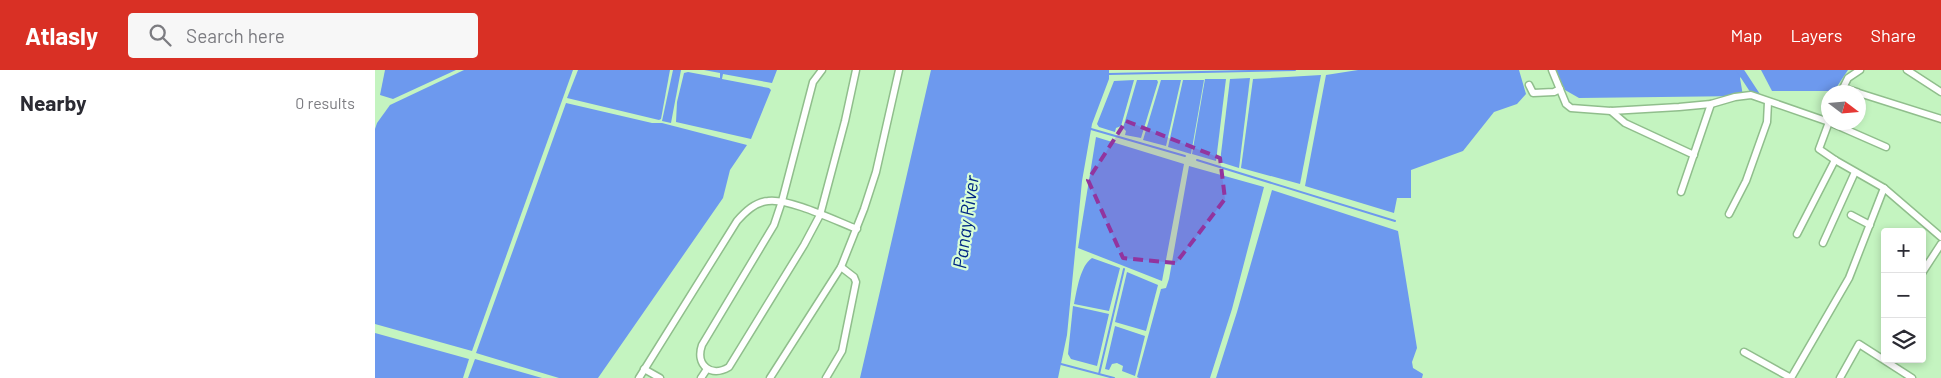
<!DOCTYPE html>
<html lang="en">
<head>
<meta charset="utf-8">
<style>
	body { margin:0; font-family:Barlow,sans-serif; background:#f7f7f7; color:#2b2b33 }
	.controls { position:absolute; right:15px; bottom:15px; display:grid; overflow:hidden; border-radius:5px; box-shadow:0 2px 8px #0003 }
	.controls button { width:45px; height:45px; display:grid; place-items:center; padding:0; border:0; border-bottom:1px solid #e1e1e2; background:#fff; color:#2b2b33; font:25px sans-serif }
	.compass { position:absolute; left:1446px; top:15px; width:45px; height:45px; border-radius:50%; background:#fff; box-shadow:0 2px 8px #0003; rotate:106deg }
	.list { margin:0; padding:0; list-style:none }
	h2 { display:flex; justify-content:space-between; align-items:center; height:65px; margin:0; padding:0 20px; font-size:21px }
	h2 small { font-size:16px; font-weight:400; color:#7c7c81 }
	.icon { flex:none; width:28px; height:28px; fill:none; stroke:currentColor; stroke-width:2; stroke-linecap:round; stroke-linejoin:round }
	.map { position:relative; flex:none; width:1566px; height:308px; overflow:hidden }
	header { display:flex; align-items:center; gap:30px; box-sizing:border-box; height:70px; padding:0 25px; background:#d93025; color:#fff }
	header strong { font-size:24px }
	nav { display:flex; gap:28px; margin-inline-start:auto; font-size:18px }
	.search { width:350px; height:45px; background:#f7f7f7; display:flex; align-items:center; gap:12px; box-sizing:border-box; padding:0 18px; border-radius:5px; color:#7c7c81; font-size:19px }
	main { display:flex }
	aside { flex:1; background:#fff }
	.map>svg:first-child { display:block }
	.water { fill:#6d99ee }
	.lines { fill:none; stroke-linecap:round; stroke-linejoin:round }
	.stream { stroke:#6d99ee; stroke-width:2 }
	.canal { stroke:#6d99ee; stroke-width:7 }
	.minor-casing { stroke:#90be8c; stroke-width:9 }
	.minor { stroke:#fff; stroke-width:6 }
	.marked { fill:#92349e; fill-opacity:0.2; stroke:#92349e; stroke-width:4; stroke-dasharray:10 6; stroke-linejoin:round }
	.labels { text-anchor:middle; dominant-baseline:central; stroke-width:4.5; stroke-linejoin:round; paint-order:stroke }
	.water-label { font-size:19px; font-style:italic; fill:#002784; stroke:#d8fed5 }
</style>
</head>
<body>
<header>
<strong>Atlasly</strong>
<div class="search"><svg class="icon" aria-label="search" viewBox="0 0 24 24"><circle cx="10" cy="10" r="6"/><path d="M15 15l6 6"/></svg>Search here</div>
<nav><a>Map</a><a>Layers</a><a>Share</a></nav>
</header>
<main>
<aside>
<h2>Nearby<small>0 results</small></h2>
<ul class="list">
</ul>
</aside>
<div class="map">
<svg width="1566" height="308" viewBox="0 0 1566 308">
	<rect width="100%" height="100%" fill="#c4f4c0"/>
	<g class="water">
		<path d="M10,0h71l-63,29 -13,-4z"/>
		<path d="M89,0h109l-101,281 -97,-27v-195l2,-6 13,-18z"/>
		<path d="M203,0h92l-9,49 -2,1 -92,-22z"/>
		<path d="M298,0h8l-10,53 -9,-2z"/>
		<path d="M329,0h73l-5,13 -49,-9 -1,5 47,9 2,2 -20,49 -75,-17 1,-20 7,-29 4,-1 32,6v-5z"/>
		<path d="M556,0h178v9l-17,45 -10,57 -15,154 -9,43h-198z"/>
		<path d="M983,0h161l7,24 -9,10 -23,8 -31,39 -52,19v28h-14l-3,15 -89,-27 21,-111z"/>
		<path d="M1180,0h187l2,3 -4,5 3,18 -164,2 -14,-8z"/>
		<path d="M1386,0h87l-14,21h-62z"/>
		<path d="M946,5l-21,109 -59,-16 12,-89z"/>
		<path d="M875,8l-11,90 -19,-6 10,-83z"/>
		<path d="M830,9h21l-10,82 -24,-7z"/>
		<path d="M759,10l-13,46 -5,2 -1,4 -16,-5 -2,-3 17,-43z"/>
		<path d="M762,10h20l1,2 -17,56 -16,-3 1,-4 -3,-3z"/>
		<path d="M786,10h20l-15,66 -23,-6z"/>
		<path d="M808,10h21l-13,74 -23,-7z"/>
		<path d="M191,33l86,20h10l85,22 -17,25 -7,28 -125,180h-39l-83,-25z"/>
		<path d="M721,67l88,27 -22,117 -84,-33z"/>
		<path d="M814,96l75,21 -32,122 -22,69h-71l-2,-1 24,-88 5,-1 3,-9z"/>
		<path d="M897,120l126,41 19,117 -5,14 1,6 10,6 -1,4h-206l21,-66z"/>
		<path d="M717,188l28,10 -11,43 -35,-7c3,-14 6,-38 18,-46z"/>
		<path d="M752,202l31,13 -12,46 -31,-9z"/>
		<path d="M698,236l36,8 -12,52 -26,-7 -3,-5z"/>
		<path d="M740,256l30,10 -10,40 -13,-5 1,-5 -6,-3 -5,1 -3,6 -4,-1z"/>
		<path d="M0,263l94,26 -6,19h-88z"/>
		<path d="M100,289l67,19h-74z"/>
	</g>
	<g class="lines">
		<g class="stream">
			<path d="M734,4l186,-4"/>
			<path d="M716,59l94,27"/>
			<path d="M822,90l198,61"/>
			<path d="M686,294l53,14"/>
			<path d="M724,304l25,-105"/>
		</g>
		<path class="canal" d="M1365,0l17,26"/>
		<defs>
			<g id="minor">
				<path d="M447,0l-9,12 -31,119 -8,24 -72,120c-7,20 9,33 27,22l75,-122 16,-30 25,-94 11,-51"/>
				<path d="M1177,0l14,34 5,4 40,3 68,-4 32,-3 24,-7 16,-2 78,27"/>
				<path d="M1532,0l34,22"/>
				<path d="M1154,15l4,8 21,-1 6,-3"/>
				<path d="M1468,18l5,-10 12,-8"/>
				<path d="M1466,22l2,-4 14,4"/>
				<path d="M1484,23l82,26"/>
				<path d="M1236,41l14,12 69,32"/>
				<path d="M1454,52l-10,27 16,11 49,28 57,49"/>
				<path d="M1454,52l57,25"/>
				<path d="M1306,122l30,-88"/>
				<path d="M1354,144l17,-33 21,-59 1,-20"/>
				<path d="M1476,145l19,10"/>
				<path d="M1422,164l38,-74"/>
				<path d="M1448,173l32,-71"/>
				<path d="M1547,203l19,-29"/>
				<path d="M1369,282l47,26"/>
				<path d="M269,299l16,9"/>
				<path d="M264,308l98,-157c8,-9 18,-19 31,-20 21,-3 68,20 89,28"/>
				<path d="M326,308l6,-9"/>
				<path d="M395,308l71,-111 23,-58 12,-37 23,-102"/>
				<path d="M451,308l16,-27 14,-69 -2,-5 -13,-10"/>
				<path d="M1416,308l58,-100 35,-90"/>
				<path d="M1465,308l19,-34 53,34"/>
			</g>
		</defs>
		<use href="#minor" class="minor-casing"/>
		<use href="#minor" class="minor"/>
	</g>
	<path class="marked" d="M751,51l94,37 5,41 -49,64 -53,-5 -35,-78z"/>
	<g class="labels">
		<g class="water-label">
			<text transform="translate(590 152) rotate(-82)">Panay River</text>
		</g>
	</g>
</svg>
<div class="controls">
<button>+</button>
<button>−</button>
<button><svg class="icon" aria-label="layers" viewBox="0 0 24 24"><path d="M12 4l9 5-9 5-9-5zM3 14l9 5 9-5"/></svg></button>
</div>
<svg class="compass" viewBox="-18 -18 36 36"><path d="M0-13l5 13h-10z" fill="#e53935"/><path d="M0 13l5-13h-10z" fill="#7c7c81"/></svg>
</div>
</main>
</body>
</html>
